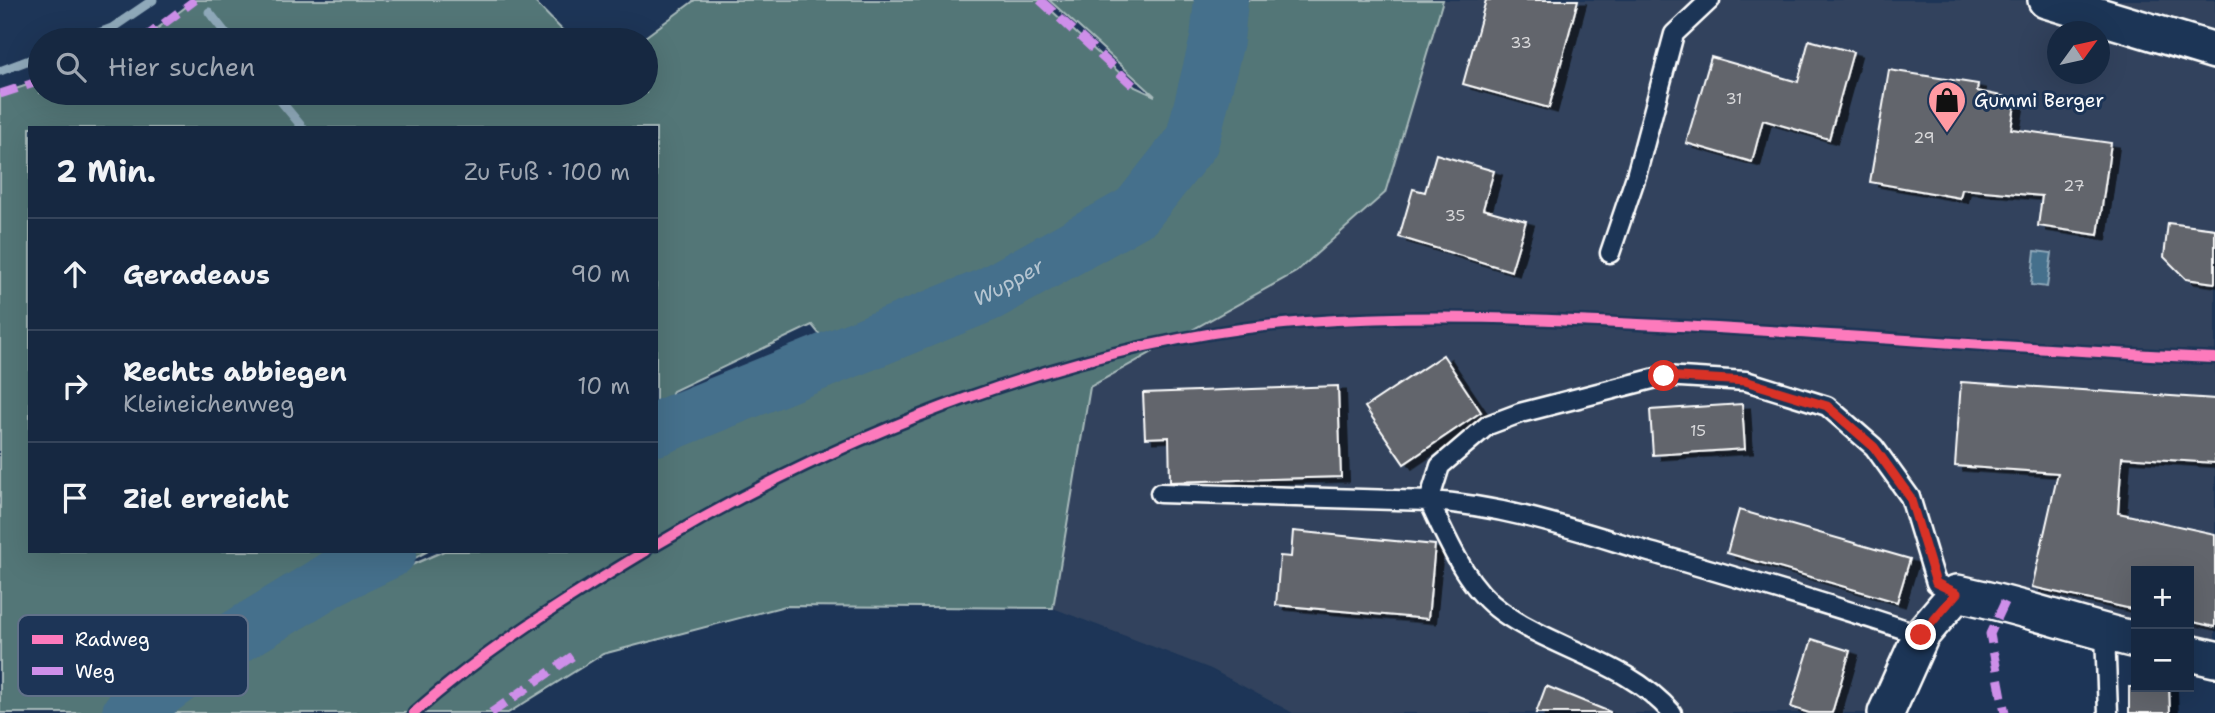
<!DOCTYPE html>
<html lang="de">
<head>
<meta charset="utf-8">
<style>
	body { margin:0; font-family:"Shantell Sans",sans-serif; background:#23344c; color:#f1f3f6 }
	.controls { position:absolute; right:21px; bottom:21px; display:grid; overflow:hidden; border-radius:0px; box-shadow:0 7px 28px #0002 }
	.controls button { width:63px; height:63px; display:grid; place-items:center; padding:0; border:0; border-bottom:2px solid #35445a; background:#162841; color:#f1f3f6; font:35px sans-serif }
	.compass { position:absolute; left:2047px; top:21px; width:63px; height:63px; border-radius:50%; background:#162841; box-shadow:0 7px 28px #0002; rotate:57deg }
	.stop { position:absolute; width:21px; height:21px; margin:-16px; border:5px solid #d93025; border-radius:50%; background:#fff }
	.stop.end { background:#d93025; border-color:#fff; box-shadow:0 2px 7px #0008 }
	.list { margin:0; padding:0; list-style:none }
	h2 { display:flex; justify-content:space-between; align-items:center; height:91px; margin:0; padding:0 28px; font-size:30px }
	h2 small { font-size:23px; font-weight:400; color:#9ea6b1 }
	.list li { display:grid; grid-template-columns:46px 1fr auto; gap:21px; align-items:center; box-sizing:border-box; height:112px; padding:0 28px; border-top:2px solid #35445a }
	.list b { display:block; font-size:26px; white-space:nowrap }
	.list p { margin:0; font-size:23px; white-space:nowrap; color:#9ea6b1 }
	.list em { font-size:23px; font-style:normal; color:#9ea6b1 }
	.icon { flex:none; width:38px; height:38px; fill:none; stroke:currentColor; stroke-width:2; stroke-linecap:round; stroke-linejoin:round }
	.map { position:relative; flex:none; width:2215px; height:713px; overflow:hidden }
	.search { position:absolute; background:#162841; box-shadow:0 7px 28px #0002; left:28px; top:28px; width:630px; height:77px; display:flex; align-items:center; gap:18px; box-sizing:border-box; padding:0 24px; border-radius:38px; color:#9ea6b1; font-size:26px }
	.panel { position:absolute; background:#162841; box-shadow:0 7px 28px #0002; left:28px; top:126px; width:630px; height:427px; border-radius:0px }
	.map>svg:first-child { display:block }
	.built { fill:#32435d; fill-rule:evenodd }
	.green { fill:#527677; stroke:#a8babb; stroke-width:2; fill-rule:evenodd }
	.water { fill:#456f8c; stroke:#8fa9ba; stroke-width:2 }
	.lines { fill:none; stroke-linecap:round; stroke-linejoin:round }
	.stream { stroke:#8fa9ba; stroke-width:9 }
	.river { stroke:#456f8c; stroke-width:54 }
	.building { fill:#62656c; stroke:#fff; stroke-width:2; filter:url(#shadow) }
	.service-casing { stroke:#fff; stroke-width:23 }
	.minor-casing { stroke:#fff; stroke-width:40 }
	.service { stroke:#1d3557; stroke-width:18 }
	.minor { stroke:#1d3557; stroke-width:35 }
	.quiet { stroke:#ce8fe9; stroke-width:9; stroke-dasharray:18 9; stroke-linecap:butt }
	.cycleway-casing { stroke:#1d3557; stroke-width:15 }
	.cycleway { stroke:#fd7abc; stroke-width:10 }
	.route { stroke:#d93025; stroke-width:9 }
	.labels { text-anchor:middle; dominant-baseline:central; stroke-width:6; stroke-linejoin:round; paint-order:stroke }
	.number-label { font-size:16px; fill:#d8d8da }
	.poi-label { font-size:19px; fill:#fff; stroke:#1d3557; text-anchor:start }
	.water-label { font-size:21px; font-style:italic; fill:#b5c5d1; stroke:#1d3557 }
	.key { fill:#1d3557; stroke:#617289; stroke-width:2 }
	.key-label { font-size:19px; fill:#fff }
</style>
</head>
<body>
<div class="map">
<svg width="2215" height="713" viewBox="0 0 2215 713">
	<defs>
		<filter id="shadow"><feDropShadow dx="8" dy="4.5" stdDeviation="0" flood-color="#0009"/></filter>
	</defs>
	<rect width="100%" height="100%" fill="#1d3557"/>
	<filter id="ink" filterUnits="userSpaceOnUse"><feTurbulence type="fractalNoise" baseFrequency=".0143" numOctaves="2"/><feDisplacementMap in="SourceGraphic" scale="14" xChannelSelector="R" yChannelSelector="G"/><feConvolveMatrix kernelMatrix="1 2 1 2 8 2 1 2 1" color-interpolation-filters="sRGB"/></filter>
	<g filter="url(#ink)">
		<path class="built" d="M1443,0h772v658l-26,-5v-82h-53v69l-179,-47 -71,120h-593l-82,-44 -158,-61 37,-221 206,-115 89,-79zM2058,32h42v42h-42z"/>
		<g class="green">
			<path d="M195,0h338l39,40h-430z"/>
			<path d="M695,0h345l95,87 20,9 -106,-96h394l-58,193 -89,79 -206,115 -37,221 -268,-2 -182,48 -95,59h-508v-619l40,-13v12h606v-53h-5zM30,128h626v292l17,-29 139,-66 18,22 -174,94v110h-212l-92,40 76,-40h-398z"/>
		</g>
		<path class="water" d="M2035,251l17,2 -5,34 -16,-2z"/>
		<g class="lines">
			<g class="stream">
				<path d="M209,12l22,28"/>
				<path d="M80,40l32,-12 41,-28"/>
				<path d="M0,71l40,-15"/>
				<path d="M274,93l29,35"/>
			</g>
			<g class="river">
				<path id="s1" d="M656,429l333,-135 148,-83 55,-70 25,-101 4,-40"/>
				<path d="M129,713l83,-61 121,-74 57,-27"/>
			</g>
		</g>
		<g class="building">
			<path d="M1486,0h92l-29,108 -86,-24z"/>
			<path d="M1809,40l44,12 -24,87 -66,-19 -11,42 -66,-19 25,-86 87,25z"/>
			<path d="M1889,70l89,14 -1,7 39,8 -5,30 100,14 -13,92 -60,-9 4,-30 -80,-7 -2,9 -90,-16z"/>
			<path d="M1436,154l58,17 -11,38 43,12 -15,50 -112,-34 14,-48 12,3z"/>
			<path d="M2168,223l47,6v54l-29,-4 -22,-22z"/>
			<path d="M1443,355l38,57 -77,52 -39,-57z"/>
			<path d="M1961,382l254,17v64l-93,-6 -4,56 97,21v93l-26,-6v-50h-53v39l-104,-23 26,-114 -103,-7z"/>
			<path d="M1338,386l3,91 -171,5 -1,-45 -24,1 -2,-45z"/>
			<path d="M1742,404l3,45 -92,6 -3,-45z"/>
			<path d="M1739,510l171,49 -13,43 -170,-49z"/>
			<path d="M1293,531l142,14 -7,74 -152,-14 4,-49 11,1z"/>
			<path d="M1812,639l38,12 -18,62h-23l-18,-6z"/>
			<path d="M1546,686l64,26v1h-74z"/>
			<path d="M2129,687h40l1,26h-41z"/>
		</g>
		<g class="lines">
			<defs>
				<g id="service">
					<path d="M1610,253l26,-77 38,-142 36,-34"/>
					<path d="M1160,493l269,8c18,38 37,86 73,111 54,38 126,50 170,101"/>
					<path d="M2105,633l3,80"/>
					<path d="M1921,635c-91,-31 -182,-57 -275,-84 -70,-21 -143,-46 -217,-50l11,-35 48,-41 32,-12 144,-37 82,5 81,25 47,41 36,50 26,86 21,10"/>
				</g>
				<g id="minor">
					<path d="M2046,0l169,51"/>
					<path d="M2189,653l26,6"/>
					<path d="M1886,713l35,-78 36,-42c61,12 119,33 179,47"/>
				</g>
			</defs>
			<use href="#service" class="service-casing"/>
			<use href="#minor" class="minor-casing"/>
			<use href="#service" class="service"/>
			<use href="#minor" class="minor"/>
			<g class="quiet">
				<path d="M1040,0l95,87"/>
				<path d="M142,40l53,-40"/>
				<path d="M0,94l40,-13"/>
				<path d="M2005,602l-15,32 15,79"/>
				<path d="M491,713l86,-60"/>
			</g>
			<defs>
				<g id="cycleway">
					<path d="M656,545c192,-114 426,-206 650,-223 117,-9 237,-3 354,3 185,9 370,25 555,33"/>
					<path d="M414,713c70,-62 152,-114 232,-162"/>
				</g>
			</defs>
			<use href="#cycleway" class="cycleway-casing"/>
			<use href="#cycleway" class="cycleway"/>
		</g>
	</g>
	<g class="lines" filter="url(#ink)">
		<path class="route" d="M1664,376l81,5 82,25 47,41 36,50 26,86 21,10 -36,42"/>
	</g>
	<defs>
		<symbol id="shop-pin" viewBox="-11 -11 22 30"><path d="M0 17L-7.5 6A9.5 9.5 0 1 1 7.5 6Z" fill="#ff9aa2" stroke="#1d3557"/><path d="M-5-2.5h2.3a2.7 3.5 0 0 1 5.4 0H5L5.5 6h-11ZM-1.5-2.5h3a1.5 2.3 0 0 0-3 0Z" fill="#111"/></symbol>
	</defs>
	<g fill-rule="evenodd">
		<use href="#shop-pin" x="1925" y="78" width="44" height="60"/>
	</g>
	<g class="labels">
		<g class="number-label">
			<text x="1521" y="42">33</text>
			<text x="1734" y="98">31</text>
			<text x="1924" y="137">29</text>
			<text x="2074" y="185">27</text>
			<text x="1455" y="215">35</text>
			<text x="1698" y="430">15</text>
		</g>
		<g class="poi-label">
			<text x="1974" y="100">Gummi Berger</text>
		</g>
		<g class="water-label">
			<text stroke="none"><textPath href="#s1" startOffset="382">Wupper</textPath></text>
		</g>
	</g>
	<rect x="18" y="615" width="230" height="81" rx="10" class="key"/>
	<rect x="32" y="635" width="31" height="9" fill="#fd7abc"/>
	<rect x="32" y="667" width="31" height="8" fill="#ce8fe9"/>
	<g class="key-label">
		<text x="75" y="646">Radweg</text>
		<text x="75" y="678">Weg</text>
	</g>
</svg>
<div class="controls">
<button>+</button>
<button>−</button>
</div>
<svg class="compass" viewBox="-18 -18 36 36"><path d="M0-13l5 13h-10z" fill="#e53935"/><path d="M0 13l5-13h-10z" fill="#9ea6b1"/></svg>
<div class="stop" style="left:1664px;top:376px"></div>
<div class="stop end" style="left:1921px;top:635px"></div>
<div class="search"><svg class="icon" aria-label="search" viewBox="0 0 24 24"><circle cx="10" cy="10" r="6"/><path d="M15 15l6 6"/></svg>Hier suchen</div>
<section class="panel">
<h2>2 Min.<small>Zu Fuß · 100 m</small></h2>
<ul class="list">
<li><svg class="icon" aria-label="ahead" viewBox="0 0 24 24"><path d="M12 20V5M6 11l6-6 6 6"/></svg><div><b>Geradeaus</b></div><em>90 m</em></li>
<li><svg class="icon" aria-label="right" viewBox="0 0 24 24"><path d="M7 20v-9h11M14 6l5 5-5 5"/></svg><div><b>Rechts abbiegen</b><p>Kleineichenweg</p></div><em>10 m</em></li>
<li><svg class="icon" aria-label="arrive" viewBox="0 0 24 24"><path d="M6 21V4h12l-3 4 3 4H6"/></svg><div><b>Ziel erreicht</b></div></li>
</ul>
</section>
</div>
</body>
</html>
